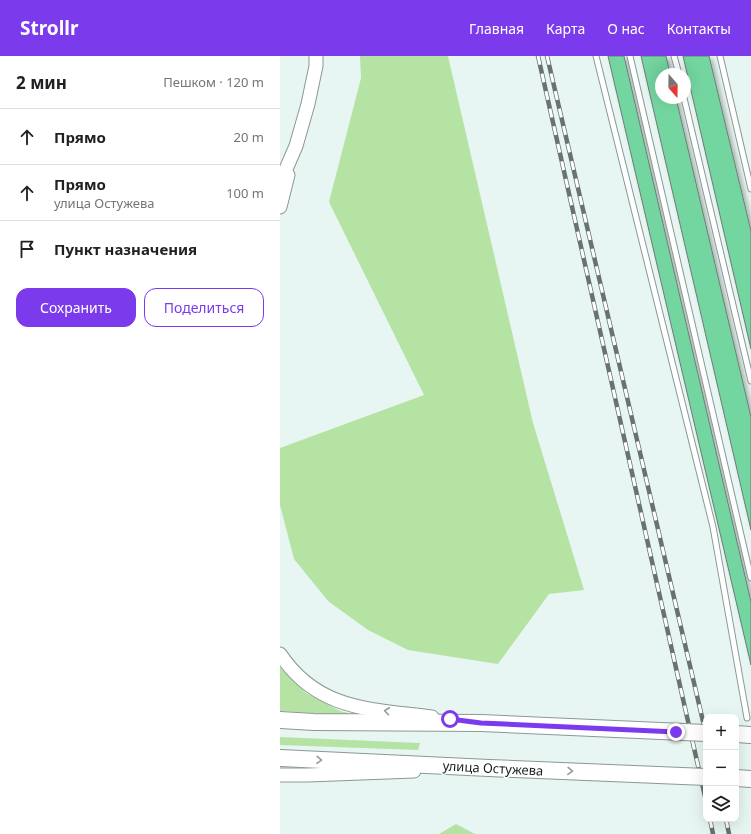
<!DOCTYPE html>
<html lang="ru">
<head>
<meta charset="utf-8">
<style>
	body { margin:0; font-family:"Noto Sans",sans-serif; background:#f6f6f6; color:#202124 }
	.controls { position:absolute; right:12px; bottom:12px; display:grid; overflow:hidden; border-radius:8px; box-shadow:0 4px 16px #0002 }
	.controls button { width:36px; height:36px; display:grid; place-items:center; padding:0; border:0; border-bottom:1px solid #e0e0e0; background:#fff; color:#202124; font:20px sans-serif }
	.compass { position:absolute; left:375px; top:12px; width:36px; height:36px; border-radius:50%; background:#fff; box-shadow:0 4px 16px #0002; rotate:160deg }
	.stop { position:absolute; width:12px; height:12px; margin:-9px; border:3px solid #7c3aed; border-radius:50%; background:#fff }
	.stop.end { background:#7c3aed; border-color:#fff; box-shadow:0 1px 4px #0008 }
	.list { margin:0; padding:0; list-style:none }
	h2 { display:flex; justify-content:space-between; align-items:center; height:52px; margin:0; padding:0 16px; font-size:17px }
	h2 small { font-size:13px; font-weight:400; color:#757577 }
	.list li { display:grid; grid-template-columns:26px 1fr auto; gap:12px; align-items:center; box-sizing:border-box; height:56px; padding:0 16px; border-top:1px solid #e0e0e0 }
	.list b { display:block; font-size:15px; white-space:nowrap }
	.list p { margin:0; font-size:13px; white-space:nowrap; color:#757577 }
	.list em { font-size:13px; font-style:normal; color:#757577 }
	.actions { display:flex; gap:8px; padding:12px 16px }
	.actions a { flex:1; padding:9px 0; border:1px solid #7c3aed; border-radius:12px; text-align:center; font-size:14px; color:#7c3aed }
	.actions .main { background:#7c3aed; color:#fff }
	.icon { flex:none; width:22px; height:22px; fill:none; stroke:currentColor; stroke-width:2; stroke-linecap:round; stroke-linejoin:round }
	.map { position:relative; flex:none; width:471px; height:778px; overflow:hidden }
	header { display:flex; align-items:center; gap:24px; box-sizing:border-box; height:56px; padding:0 20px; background:#7c3aed; color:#fff }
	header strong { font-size:19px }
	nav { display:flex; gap:22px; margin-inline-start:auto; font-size:14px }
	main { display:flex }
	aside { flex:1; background:#fff }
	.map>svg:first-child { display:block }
	.green { fill:#b5e3a3 }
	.building { fill:#73d5a0; stroke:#717b75; filter:url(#shadow) }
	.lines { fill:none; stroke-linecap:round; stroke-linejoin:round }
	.service-casing { stroke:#8b9895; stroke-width:7 }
	.tertiary-casing { stroke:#8b9895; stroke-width:15 }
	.primary-casing { stroke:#8b9895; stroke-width:18 }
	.service { stroke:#fff; stroke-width:5 }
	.tertiary { stroke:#fff; stroke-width:13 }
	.primary { stroke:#fff; stroke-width:16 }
	.rail-casing { stroke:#687270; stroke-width:4.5 }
	.rail { stroke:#fff; stroke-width:3; stroke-dasharray:9; stroke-linecap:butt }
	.primary-bridge-casing { stroke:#8b9895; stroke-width:18; stroke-linecap:butt }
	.primary-bridge { stroke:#fff; stroke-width:16 }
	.oneway { stroke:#989a9a }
	.route { stroke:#7c3aed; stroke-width:5 }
	.labels { text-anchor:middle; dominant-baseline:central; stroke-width:3; stroke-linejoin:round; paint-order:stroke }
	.street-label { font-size:13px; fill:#191f1e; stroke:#fff }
</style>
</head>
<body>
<header>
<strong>Strollr</strong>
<nav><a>Главная</a><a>Карта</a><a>О нас</a><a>Контакты</a></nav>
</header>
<main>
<aside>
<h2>2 мин<small>Пешком · 120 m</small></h2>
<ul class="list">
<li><svg class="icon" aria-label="ahead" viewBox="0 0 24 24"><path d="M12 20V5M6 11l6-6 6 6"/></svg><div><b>Прямо</b></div><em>20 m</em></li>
<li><svg class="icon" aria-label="ahead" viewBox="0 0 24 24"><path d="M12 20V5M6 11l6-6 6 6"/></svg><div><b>Прямо</b><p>улица Остужева</p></div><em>100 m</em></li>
<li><svg class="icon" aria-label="arrive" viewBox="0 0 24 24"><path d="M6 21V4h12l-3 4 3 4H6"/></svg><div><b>Пункт назначения</b></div></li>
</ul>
<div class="actions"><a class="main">Сохранить</a><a>Поделиться</a></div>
</aside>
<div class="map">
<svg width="471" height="778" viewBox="0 0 471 778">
	<defs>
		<filter id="shadow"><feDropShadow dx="3.5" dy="3.5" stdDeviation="2" flood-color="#0004"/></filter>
	</defs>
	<rect width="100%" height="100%" fill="#e7f6f2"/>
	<g class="green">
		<path d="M80,0h88l85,367 51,167 -35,4 -51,70 -90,-14 -40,-20 -40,-29 -34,-42 -14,-54v-57l144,-53 -95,-193 32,-124z"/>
		<path d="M0,611l26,26 34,18 20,5 -80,-5z"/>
		<path d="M0,681l140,6 -2,7 -138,-5z"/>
		<path d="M176,768l19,10h-36z"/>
	</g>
	<g class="building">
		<path d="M328,0h16l127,546v63z"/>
		<path d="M361,0h25l4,18h-9v24h15l75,319v113z"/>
		<path d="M403,0h26l42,175v118z"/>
	</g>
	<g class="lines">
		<defs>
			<g id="service">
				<path d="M316,0l117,471 34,191"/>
				<path d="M350,0l121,522"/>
				<path d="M394,0l5,18"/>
				<path d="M440,0l31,133"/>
				<path d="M404,42l67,283"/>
			</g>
			<g id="tertiary">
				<path d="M0,127l16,-37 12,-42 8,-38v-10"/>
				<path d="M0,151l8,-32"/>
				<path d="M0,598c38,57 91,55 152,63"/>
				<path d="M0,719h28l106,-4"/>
			</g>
			<g id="primary">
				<path d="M0,664l34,2 167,1"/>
				<path d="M456,678l15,1"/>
				<path d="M0,702l209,10"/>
				<path d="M456,722l15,1"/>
			</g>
		</defs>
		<use href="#service" class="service-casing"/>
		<use href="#tertiary" class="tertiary-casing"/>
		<use href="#primary" class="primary-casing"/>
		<use href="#service" class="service"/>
		<use href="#tertiary" class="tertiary"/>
		<use href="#primary" class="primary"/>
		<defs>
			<g id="rail">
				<path d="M258,0l168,745"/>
				<path d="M267,0l159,678"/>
				<path d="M430,763l3,15"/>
				<path d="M446,763l3,15"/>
			</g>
		</defs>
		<use href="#rail" class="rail-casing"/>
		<use href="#rail" class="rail"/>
		<defs>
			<g id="primary-bridge">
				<path d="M201,667l225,10"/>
				<path d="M209,712l217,9"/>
			</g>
		</defs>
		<use href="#primary-bridge" class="primary-bridge-casing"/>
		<use href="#primary-bridge" class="primary-bridge"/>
	</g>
	<defs><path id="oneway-chevron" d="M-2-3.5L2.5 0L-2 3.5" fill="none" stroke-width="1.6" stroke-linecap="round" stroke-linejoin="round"/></defs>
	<g class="oneway">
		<use href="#oneway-chevron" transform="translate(107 655) rotate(-173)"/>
		<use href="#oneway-chevron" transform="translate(39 704) rotate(3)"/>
		<use href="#oneway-chevron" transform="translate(290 715) rotate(2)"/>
	</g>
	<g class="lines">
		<path class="route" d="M170,663l31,4 195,9"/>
	</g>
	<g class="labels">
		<g class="street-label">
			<text transform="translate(213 712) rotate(3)">улица Остужева</text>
		</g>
	</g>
</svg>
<div class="controls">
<button>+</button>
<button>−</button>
<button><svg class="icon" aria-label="layers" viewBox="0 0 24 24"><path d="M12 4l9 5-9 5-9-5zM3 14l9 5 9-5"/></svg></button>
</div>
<svg class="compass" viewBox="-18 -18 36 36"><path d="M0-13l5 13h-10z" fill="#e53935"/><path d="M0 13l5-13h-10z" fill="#757577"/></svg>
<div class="stop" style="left:170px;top:663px"></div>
<div class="stop end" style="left:396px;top:676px"></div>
</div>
</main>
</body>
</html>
